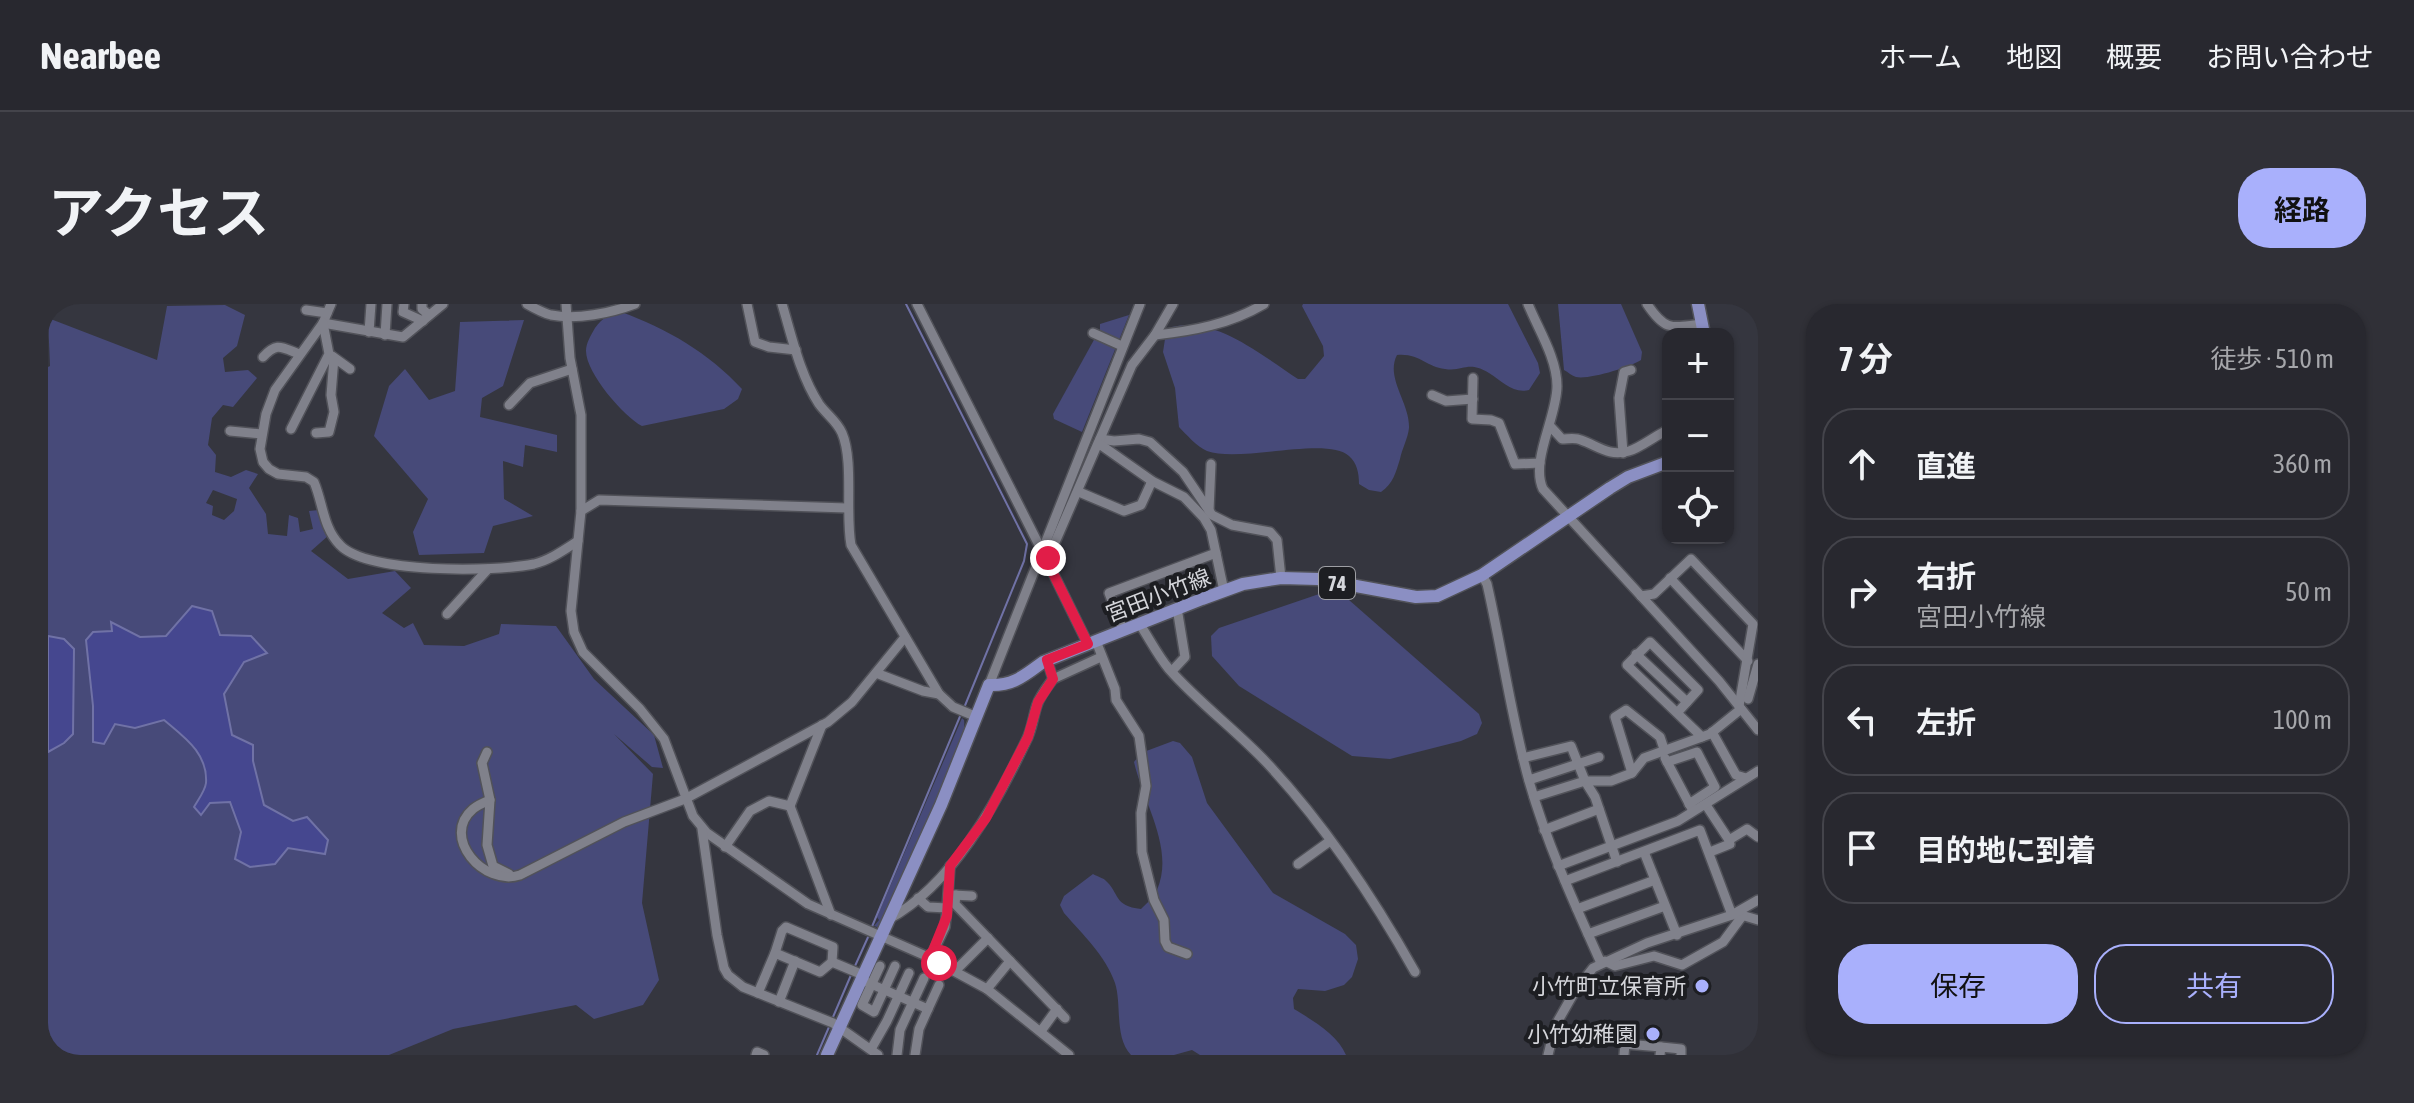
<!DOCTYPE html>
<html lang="ja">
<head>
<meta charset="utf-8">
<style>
	body { margin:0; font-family:"Asap Condensed","Noto Sans JP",sans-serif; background:#303037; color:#f1f3f6 }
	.controls { position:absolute; right:24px; top:24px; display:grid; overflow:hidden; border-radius:16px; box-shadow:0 2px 6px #0004 }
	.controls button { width:72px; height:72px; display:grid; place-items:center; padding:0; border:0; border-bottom:2px solid #44444b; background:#28282f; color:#f1f3f6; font:40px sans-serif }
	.stop { position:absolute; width:24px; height:24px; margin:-18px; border:6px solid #e11d48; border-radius:50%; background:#fff }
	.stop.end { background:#e11d48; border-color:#fff; box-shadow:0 2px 8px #0008 }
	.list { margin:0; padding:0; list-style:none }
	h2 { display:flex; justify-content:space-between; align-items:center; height:104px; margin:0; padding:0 32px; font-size:34px }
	h2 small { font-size:26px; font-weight:400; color:#a5a6aa }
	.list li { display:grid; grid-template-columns:52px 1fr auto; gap:24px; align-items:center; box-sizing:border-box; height:112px; margin:0 16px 16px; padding:0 16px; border:2px solid #44444b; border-radius:32px }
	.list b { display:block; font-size:30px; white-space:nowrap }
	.list p { margin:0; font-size:26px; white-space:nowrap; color:#a5a6aa }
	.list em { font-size:26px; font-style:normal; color:#a5a6aa }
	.actions { display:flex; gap:16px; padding:24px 32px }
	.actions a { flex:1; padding:18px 0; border:2px solid #a9b0fc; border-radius:32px; text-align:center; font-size:28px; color:#a9b0fc }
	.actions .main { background:#a9b0fc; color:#111 }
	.icon { flex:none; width:44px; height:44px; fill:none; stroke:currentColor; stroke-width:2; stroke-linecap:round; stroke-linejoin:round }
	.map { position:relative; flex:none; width:1710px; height:751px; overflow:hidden; border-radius:32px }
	header { display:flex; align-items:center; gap:48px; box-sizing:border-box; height:112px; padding:0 40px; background:#28282f; border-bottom:2px solid #44444b }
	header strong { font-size:38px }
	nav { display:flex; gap:44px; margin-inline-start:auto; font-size:28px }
	.intro { display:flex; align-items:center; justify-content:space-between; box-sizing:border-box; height:192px; padding:0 48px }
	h1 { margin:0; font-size:56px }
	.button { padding:20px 36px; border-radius:32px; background:#a9b0fc; color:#111; font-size:28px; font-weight:700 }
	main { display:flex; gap:48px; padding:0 48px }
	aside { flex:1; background:#28282f; border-radius:32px; box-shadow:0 2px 6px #0004 }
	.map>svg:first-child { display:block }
	.green { fill:#474a79; fill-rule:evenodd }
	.water { fill:#45478f; stroke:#7072a6; stroke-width:2 }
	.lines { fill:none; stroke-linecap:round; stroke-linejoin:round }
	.stream { stroke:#7072a6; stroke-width:2 }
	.minor-casing { stroke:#515259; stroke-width:12 }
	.major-casing { stroke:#515259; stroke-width:15 }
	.minor { stroke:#80818b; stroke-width:9 }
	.major { stroke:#8b8fc3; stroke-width:12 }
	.route { stroke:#e11d48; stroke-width:10 }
	.poi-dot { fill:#a9b0fc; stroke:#1d1e22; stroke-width:3 }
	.labels { text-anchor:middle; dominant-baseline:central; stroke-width:8; stroke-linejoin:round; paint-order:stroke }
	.shield { fill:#1d1e22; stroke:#9e9fa4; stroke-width:2 }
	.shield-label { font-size:20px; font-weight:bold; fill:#d5d6db }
	.street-label { font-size:22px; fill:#d5d6db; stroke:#1d1e22 }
	.poi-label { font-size:22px; fill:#d5d6db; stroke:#1d1e22; text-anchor:end }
</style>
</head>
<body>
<header>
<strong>Nearbee</strong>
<nav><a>ホーム</a><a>地図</a><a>概要</a><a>お問い合わせ</a></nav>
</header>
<div class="intro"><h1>アクセス</h1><a class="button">経路</a></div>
<main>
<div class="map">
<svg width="1710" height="751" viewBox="0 0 1710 751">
	<rect width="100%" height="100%" fill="#35363f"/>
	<g class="green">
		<path d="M1255,0h205l30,59 2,10 -11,17c-16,4 -27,-9 -40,-17 -22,-13 -25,-1 -44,-4 -19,-2 -25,-16 -48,-14 -12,23 13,48 12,73 -1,10 -7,21 -9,31 -4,13 -7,25 -19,33l-12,-2 -10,-6c0,-11 -2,-21 -10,-28 -22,-20 -109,7 -142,-5 -10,-4 -21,-17 -28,-24l-4,-39 -12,-36 2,-13 7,-12c43,-12 92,30 126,52h7l19,-23 -1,-10 -21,-40z"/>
		<path d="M1510,0h63l21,48 -1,8c-11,7 -52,20 -65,17 -4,-1 -8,-5 -12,-7z"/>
		<path d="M177,1l20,10 -8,31 -14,12 2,14 23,-2 9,8 -24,29 -10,-2 -11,13 -4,27 8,10 -1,17 16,5 15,-7 12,4 -9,14 17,26 2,20 19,2 2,-21 9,3 2,14 13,-3 -4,-18 10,-1 10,25 -18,16 37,28 47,-8 16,17 -29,25 22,15 9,-5 11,22 40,1 35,-12 2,-10 55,2 38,53 60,56 9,33 -11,-1 -38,-33 39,40 -11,129 17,77 -16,25 -49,14 -18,-14 -123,24 -64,26h-341v-688l2,-1 -2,-48 109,42 10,-54zM165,186l24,9 -3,12 -10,9 -12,-5 1,-9 -7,-3z"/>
		<path d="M573,8c45,16 88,41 121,77l-4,10 -14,10 -82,17c-18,-9 -56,-53 -56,-75 0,-8 5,-16 9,-23 8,-11 14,-14 26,-16z"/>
		<path d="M1081,11l-10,25 -19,-7v-9z"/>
		<path d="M476,16l-21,66 -21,12 -2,19 77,18v17l-32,-7 -2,22 -20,-6 1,38 29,17 -40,10 -9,27 -65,2 -6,-23 15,-33 -54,-63 15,-50 16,-17 24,31 26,-9 5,-69z"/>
		<path d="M1047,34l21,9 -34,85 -28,-13 -1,-5z"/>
		<path d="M1274,289h14l13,7 130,114 3,9 -5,11 -16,7 -71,18 -38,-3 -113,-70 -27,-30 -1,-20 8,-8z"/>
		<path d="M914,414l2,2c5,35 -64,166 -83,205l-4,2 -3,-1 5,-6 -2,-3z"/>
		<path d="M1125,437l7,2 12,14 15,46 66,90 72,41 11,11 2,14 -6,18 -8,8 -19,6 -27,-2 -5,9 1,11c18,11 44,26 52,46h-146l-8,-5 -18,5h-43c-17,-18 -9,-50 -16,-72 -10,-28 -32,-48 -51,-70l-4,-8 4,-9 29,-22c1,1 12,5 12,6 15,13 8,26 36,29 6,-6 13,-12 16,-19 18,-41 -14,-88 -23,-128l7,-9z"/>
	</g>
	<g class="water">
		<path d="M144,302l20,5 8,24 31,1 16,17 -23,9 -20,32 8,41 21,10v16l11,44 29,16 14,-4 21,23 -3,14 -37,-6 -13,16 -25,3 -15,-8 6,-27 -11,-30 -20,1 -9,12 -7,-8c4,-7 11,-16 12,-24 2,-30 -22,-46 -42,-63l-29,8 -20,-4 -11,20 -11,-2v-36l-7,-66 7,-8 19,-1 -1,-9 29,15 26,-1z"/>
		<path d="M0,332l16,3 10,10 -1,85 -9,9 -16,9z"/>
	</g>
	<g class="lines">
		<g class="stream">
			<path d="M858,0l121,240 -3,17 -60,147"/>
			<path d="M823,625l90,-215"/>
			<path d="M807,662l14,-31"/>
			<path d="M785,713l18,-42"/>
			<path d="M769,751l12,-28"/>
		</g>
		<defs>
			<g id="minor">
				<path d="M283,0l-8,19 -48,67 -9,24 -6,35 3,13 6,7 9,5 28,3 8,5c9,21 9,46 26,63 27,29 155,27 194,19 16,-4 30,-14 44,-23"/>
				<path d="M356,0l-1,8 20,9"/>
				<path d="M374,0v5l7,6"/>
				<path d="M479,0c7,4 16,9 24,11 26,5 60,-2 84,-11"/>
				<path d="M518,0l4,54 11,57v96l-10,100 3,21 9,20 57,57 24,30 29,77 14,17 101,71 118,52 61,33 82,66"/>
				<path d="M699,0l8,38 14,5 27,3"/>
				<path d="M734,0c10,33 18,71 37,100 7,10 18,17 23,29 12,28 3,80 9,112l88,149 14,13 24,10"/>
				<path d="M869,0l125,247"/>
				<path d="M1480,0c10,25 29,54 29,82 0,31 -27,75 -14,103l176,192 39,49"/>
				<path d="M1599,0c18,27 24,24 55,20"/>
				<path d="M258,6l21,3"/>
				<path d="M275,19l80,14 40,-33"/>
				<path d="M321,28l2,-28"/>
				<path d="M1045,29l29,13"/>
				<path d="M337,31l2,-31"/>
				<path d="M1107,31c38,-4 75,-11 109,-31"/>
				<path d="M284,52l18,13"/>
				<path d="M215,53c14,-15 18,-10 36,-3"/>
				<path d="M1425,74l-1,41 19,1 8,3 16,41 25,-1"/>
				<path d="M1384,91l14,6 27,-2"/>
				<path d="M461,101l21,-22 42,-14"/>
				<path d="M1502,122l12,13c6,0 13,-2 19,1 17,6 28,17 48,11 11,-3 27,-16 39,-21"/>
				<path d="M243,125l38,-75 -6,-31"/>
				<path d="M182,127l32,3"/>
				<path d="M268,129l13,-1 5,-20 -3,-17 3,-37"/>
				<path d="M1052,135l14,2 25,-2 11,3 33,30 29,43 20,10 38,7 7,8 4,38"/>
				<path d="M1051,137l33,-76 23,-30 18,-31"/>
				<path d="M1575,149l-4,-55 5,-26 7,-2"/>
				<path d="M1031,188l45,19 17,-6 11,-24"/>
				<path d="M533,207l18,-11 248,8"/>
				<path d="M1161,207l2,-47"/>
				<path d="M1434,271l5,9c15,65 24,133 42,197 18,63 45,122 72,182"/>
				<path d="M1622,274l78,83"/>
				<path d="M1593,292l13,-2 37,-35 62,65 -14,82"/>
				<path d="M399,310l41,-45"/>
				<path d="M1091,319c10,15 19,33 30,46 30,34 67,61 98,94 58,62 106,134 148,209"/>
				<path d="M1075,326l-14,-37 107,-40"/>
				<path d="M1048,337l19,48 1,11 23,36 7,50 -5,27 1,39 12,48 10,20 1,21 3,6 19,7"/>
				<path d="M1040,340l-41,-83 51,-118 54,38 32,16 20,21 7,12 13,61"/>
				<path d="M1588,350l51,48"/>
				<path d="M1124,367l13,-14 -8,-49"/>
				<path d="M828,369l47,18 16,3"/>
				<path d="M1005,375l48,-22"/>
				<path d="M941,381l151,-381"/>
				<path d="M1700,395l10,-35"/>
				<path d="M1629,409l21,-23 -48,-48 -23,23 75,72"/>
				<path d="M1664,428l24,43 10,3"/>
				<path d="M439,448l-5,11 8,37 -3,45 6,21 16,8"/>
				<path d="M1475,454l48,-12 14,35 10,16 22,65"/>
				<path d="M1617,454l27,51"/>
				<path d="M1619,458l30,-10 18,35 -26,17"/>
				<path d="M1584,469l-17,-56 11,-7 34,27 4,12"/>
				<path d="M1481,476l70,-23"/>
				<path d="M1486,493l51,-16h26l21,-8 12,-15 66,-24 31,-25"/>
				<path d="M442,496c-5,2 -12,5 -17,9 -33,28 11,78 47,66l104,-53 61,-23 143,-77 24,-20 53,-65"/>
				<path d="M1658,501l23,35"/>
				<path d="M742,502l41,109"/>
				<path d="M654,525l15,106 7,33 4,7 15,12 90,36 45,32"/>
				<path d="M1496,526l55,-21"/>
				<path d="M677,543l25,-36 19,-10 21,5 32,-81"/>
				<path d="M1596,548l33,83"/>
				<path d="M1662,548l20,-8 -1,-4 18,-11 11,8"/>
				<path d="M1250,560l32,-23"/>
				<path d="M1510,562l120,-45 80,-50"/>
				<path d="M1517,577l135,-51 32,85"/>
				<path d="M905,591l19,1"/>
				<path d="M908,591l-1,9 110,114"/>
				<path d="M870,594l10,9 19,1 3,-42"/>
				<path d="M1529,605l78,-29"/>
				<path d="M1690,610l20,6"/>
				<path d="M841,615c63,-34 107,-115 137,-178 6,-11 7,-24 11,-36 3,-9 10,-18 16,-26l-6,-19"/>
				<path d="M1540,630l77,-28"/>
				<path d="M727,649l7,-22 4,-4 47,20 -1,15"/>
				<path d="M882,654l15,-31 2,-19"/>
				<path d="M1557,657l10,5 39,-10 28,9 41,-23 20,-27"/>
				<path d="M832,662l-18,39 12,7 21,-46"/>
				<path d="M907,667l33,-33"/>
				<path d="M814,676l66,29 -9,20 -4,26"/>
				<path d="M939,685l23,-28"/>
				<path d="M710,689l17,-40 45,19 12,-10 31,13"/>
				<path d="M731,698l16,-41"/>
				<path d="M880,705l11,-24"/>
				<path d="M993,727l16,-22"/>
				<path d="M1613,743l20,2v6"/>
				<path d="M823,745l16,-28 22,-48"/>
				<path d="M708,751l1,-3 7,3"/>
				<path d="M849,751l3,-25 24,-52"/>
				<path d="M1500,751l7,-29 20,-35 18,-23 54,-25 85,-28 26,-15"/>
				<path d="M1576,751l1,-11 36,3 -1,8"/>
			</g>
			<g id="major">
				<path d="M1650,0l6,30"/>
				<path d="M779,751l114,-250 48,-120c24,1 35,-9 54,-23l159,-63 41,-15 38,-6 37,1 98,18 21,-1 45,-21 128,-87 18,-11 40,-15"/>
			</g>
		</defs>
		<use href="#minor" class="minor-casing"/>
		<use href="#major" class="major-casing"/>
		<use href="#minor" class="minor"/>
		<use href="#major" class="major"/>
	</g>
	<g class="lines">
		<path class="route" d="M891,659l-9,-5 17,-42 3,-50 36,-48 42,-81 10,-35 15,-23 -6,-19 41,-16 -41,-83 1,-3"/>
	</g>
	<g class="poi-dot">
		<circle cx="1654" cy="682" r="8"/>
		<circle cx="1605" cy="730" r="8"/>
	</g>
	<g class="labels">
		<rect class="shield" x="1271" y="263" width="36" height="32" rx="6"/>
		<g class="shield-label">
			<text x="1289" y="279">74</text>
		</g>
		<g class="street-label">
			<text transform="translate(1110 291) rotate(-21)">宮田小竹線</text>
		</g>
		<g class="poi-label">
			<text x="1638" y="682">小竹町立保育所</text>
			<text x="1589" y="730">小竹幼稚園</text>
		</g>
	</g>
</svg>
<div class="controls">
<button>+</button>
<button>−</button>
<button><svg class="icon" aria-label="locate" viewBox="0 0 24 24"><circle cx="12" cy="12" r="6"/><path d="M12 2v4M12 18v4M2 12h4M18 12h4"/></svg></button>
</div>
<div class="stop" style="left:891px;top:659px"></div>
<div class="stop end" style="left:1000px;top:254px"></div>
</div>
<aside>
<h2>7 分<small>徒歩 · 510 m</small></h2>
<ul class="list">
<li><svg class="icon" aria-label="ahead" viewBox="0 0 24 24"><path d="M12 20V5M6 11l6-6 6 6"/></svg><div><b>直進</b></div><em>360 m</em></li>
<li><svg class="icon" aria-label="right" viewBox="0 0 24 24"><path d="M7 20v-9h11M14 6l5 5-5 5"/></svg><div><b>右折</b><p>宮田小竹線</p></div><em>50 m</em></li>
<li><svg class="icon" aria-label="left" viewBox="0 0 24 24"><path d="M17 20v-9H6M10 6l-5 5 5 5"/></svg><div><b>左折</b></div><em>100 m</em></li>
<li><svg class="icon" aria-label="arrive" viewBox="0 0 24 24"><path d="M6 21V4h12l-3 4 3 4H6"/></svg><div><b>目的地に到着</b></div></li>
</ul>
<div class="actions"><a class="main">保存</a><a>共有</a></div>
</aside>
</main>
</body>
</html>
